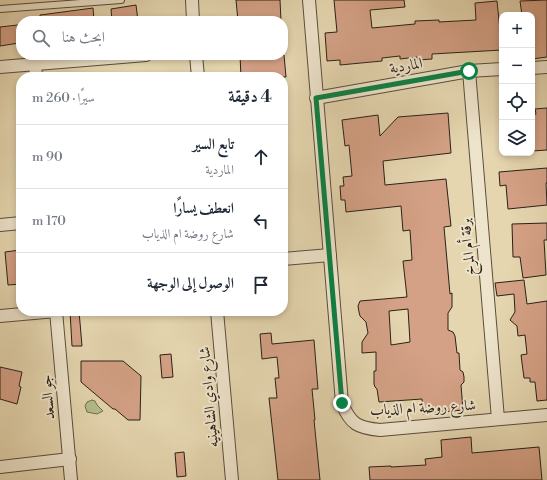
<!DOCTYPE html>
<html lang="ar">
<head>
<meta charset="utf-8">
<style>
	body { margin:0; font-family:"Libre Bodoni",Amiri,serif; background:#f2f2f3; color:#1f2937; direction:rtl }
	.controls { position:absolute; right:12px; top:12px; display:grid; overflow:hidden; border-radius:8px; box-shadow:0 2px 6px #0003 }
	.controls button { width:36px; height:36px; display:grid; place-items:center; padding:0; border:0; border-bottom:1px solid #e0e1e3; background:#fff; color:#1f2937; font:20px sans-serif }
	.stop { position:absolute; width:12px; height:12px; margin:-9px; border:3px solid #0b8043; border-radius:50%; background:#fff }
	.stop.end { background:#0b8043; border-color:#fff; box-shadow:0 1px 4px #0008 }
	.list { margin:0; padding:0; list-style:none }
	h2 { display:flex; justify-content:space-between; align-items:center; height:52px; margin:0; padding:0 16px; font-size:17px }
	h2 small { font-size:13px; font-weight:400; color:#747a83 }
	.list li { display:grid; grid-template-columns:26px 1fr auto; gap:12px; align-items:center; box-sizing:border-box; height:64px; padding:0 16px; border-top:1px solid #e0e1e3 }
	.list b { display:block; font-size:15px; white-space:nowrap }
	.list p { margin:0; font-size:13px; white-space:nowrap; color:#747a83 }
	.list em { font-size:13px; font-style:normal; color:#747a83 }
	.icon { flex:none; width:22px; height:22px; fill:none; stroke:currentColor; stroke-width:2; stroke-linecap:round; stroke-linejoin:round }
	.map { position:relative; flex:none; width:547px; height:480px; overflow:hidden; direction:ltr }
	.search { position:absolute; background:#fff; box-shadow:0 2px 6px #0003; left:16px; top:16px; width:272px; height:44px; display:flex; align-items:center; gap:10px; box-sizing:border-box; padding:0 14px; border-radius:16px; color:#747a83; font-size:15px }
	.panel { position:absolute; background:#fff; box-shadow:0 2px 6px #0003; left:16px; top:72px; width:272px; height:244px; border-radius:16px; direction:rtl }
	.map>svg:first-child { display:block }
	.grass { fill:#b5be8b; stroke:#707050 }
	.building { fill:#d4a186; stroke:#2a2116; fill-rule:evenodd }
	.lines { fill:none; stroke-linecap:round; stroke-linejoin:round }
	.lane-casing { stroke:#594e3c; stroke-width:8 }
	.street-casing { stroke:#594e3c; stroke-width:14 }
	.lane { stroke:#eee4cc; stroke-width:6 }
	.street { stroke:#eee4cc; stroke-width:12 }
	.route { stroke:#0b8043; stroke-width:5 }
	.labels { text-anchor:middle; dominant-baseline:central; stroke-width:4; stroke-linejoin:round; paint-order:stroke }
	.street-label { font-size:15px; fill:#2a2116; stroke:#eee4cc }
</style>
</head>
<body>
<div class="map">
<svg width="547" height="480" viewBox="0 0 547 480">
	<rect width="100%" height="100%" fill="#e5d6b0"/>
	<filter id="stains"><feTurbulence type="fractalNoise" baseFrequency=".005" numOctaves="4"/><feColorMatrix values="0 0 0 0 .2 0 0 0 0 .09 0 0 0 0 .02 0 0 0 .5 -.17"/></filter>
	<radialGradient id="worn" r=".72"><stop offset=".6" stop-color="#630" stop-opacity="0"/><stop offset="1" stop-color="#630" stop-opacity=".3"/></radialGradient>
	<path class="grass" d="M92,400l3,1 2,4 6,6 -6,3 -10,-2 -2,-6 2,-4z"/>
	<g class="building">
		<path d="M236,0h44l1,21h-43z"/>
		<path d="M334,0h70l1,7 -35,3 2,18 43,-4v-3l24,-1v2l37,-2 -1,-17 22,-2 5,49 -70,4v5l-14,1 -1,-3 -17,2v-3l-18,2v3l-42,4v-5l-13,1 -2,-28 12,-1z"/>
		<path d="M547,0v57l-15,2v-44h-10l-2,-14z"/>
		<path d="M136,5l2,16h-26l-1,-12z"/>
		<path d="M93,8l1,13h-54v-6z"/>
		<path d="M18,25l1,18 -19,3v-19z"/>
		<path d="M240,55h44l2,22h-45z"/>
		<path d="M547,108v42l-15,1v-35l4,-2 -1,-5z"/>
		<path d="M448,113l3,40 -68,8 2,24 61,-6 5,47 -7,1 6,67 2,-1v14l-4,6v17l5,2 2,4 2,17h2l1,17 3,2 1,5v5l-3,3 2,25 -40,4 -1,-15 -43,3 -2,-13 -2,-2 -1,-3v-13h2v-19l-14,1v-11l6,-9 -2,-11 -6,-6 -1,-4 -1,-6 2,-5 47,-4 -4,-36 9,-1 -2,-30 -7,1 -2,-25 -55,6 -1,-12h-4l-1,-14h4l-1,-9 9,-1 -3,-31 -4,1 -3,-26 36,-5 2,21 18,-19zM408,309l2,33 -19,3 -2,-34z"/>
		<path d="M547,168v15h-1l1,22 -39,4 -2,-24 -6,1 -1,-14z"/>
		<path d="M547,223v17h-3l2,35 -23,3 -3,-21h-7l-1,-33z"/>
		<path d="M20,250l1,34 -13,1 -3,-33z"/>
		<path d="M524,280l3,24 20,-3v99l-10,1 -2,-19h-5v-4h-6l-3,-23 6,-1 -2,-19 -7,1 -1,-10 -7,-6 5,-8 -1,-18 -17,2 -2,-13z"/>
		<path d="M70,311h9l3,35h-10z"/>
		<path d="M271,333l1,11 42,-4 4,49h-6l3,31h-1l6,60h-42l-9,-82h8l-2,-20h4l-2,-21 -15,2 -2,-25z"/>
		<path d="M171,354l2,23 -11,1 -2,-23z"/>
		<path d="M81,361h42l18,15 -1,44h-12l-13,-11h-2l-32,-27z"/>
		<path d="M0,367l22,5 -3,14 2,1 -4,17 -17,-5z"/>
		<path d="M471,437l1,16 67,-6 3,33h-172l-1,-13 22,-1v1l35,-2 -1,-6 17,-2 -1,-17z"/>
		<path d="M184,452l2,24 -9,1 -2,-24z"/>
	</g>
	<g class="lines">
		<defs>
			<path id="lane" d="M0,9l121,-9"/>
			<g id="street">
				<path d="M192,0l1,21"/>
				<path d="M309,0l33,403c8,21 16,25 38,27l167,-15"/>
				<path d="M196,55l2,22"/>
				<path d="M35,64l1,13"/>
				<path d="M0,67l146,-12"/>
				<path d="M532,68l15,-1"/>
				<path d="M469,71l29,348"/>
				<path d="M316,98l153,-27 33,-2"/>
				<path d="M0,225l21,-2"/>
				<path d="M283,259l47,-4"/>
				<path d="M217,311l15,169"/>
				<path d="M0,316l56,-5 15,169"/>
				<path d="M0,467l70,-8"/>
			</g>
		</defs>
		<use href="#lane" class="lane-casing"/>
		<use href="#street" class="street-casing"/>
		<use href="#lane" class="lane"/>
		<use href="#street" class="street"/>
	</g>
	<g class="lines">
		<path class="route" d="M342,403l-26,-305 153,-27"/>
	</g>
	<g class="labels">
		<g class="street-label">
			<text transform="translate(406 66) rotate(-10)">الماردية</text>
			<text transform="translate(468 247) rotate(-95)">برقة أم المرخ</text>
			<text transform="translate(48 397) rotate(-95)">جو السعد</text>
			<text transform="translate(209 397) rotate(-95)">شارع وادي الشاهينيه</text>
			<text transform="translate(423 408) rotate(-3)">شارع روضة ام الذياب</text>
		</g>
	</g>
	<rect width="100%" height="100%" filter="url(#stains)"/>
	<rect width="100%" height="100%" fill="url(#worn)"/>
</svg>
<div class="controls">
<button>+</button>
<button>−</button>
<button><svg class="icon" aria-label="locate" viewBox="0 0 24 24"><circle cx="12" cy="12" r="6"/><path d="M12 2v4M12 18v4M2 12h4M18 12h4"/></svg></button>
<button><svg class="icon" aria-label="layers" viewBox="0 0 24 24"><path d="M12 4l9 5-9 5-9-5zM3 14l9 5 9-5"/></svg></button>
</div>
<div class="stop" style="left:469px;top:71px"></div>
<div class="stop end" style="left:342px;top:403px"></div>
<div class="search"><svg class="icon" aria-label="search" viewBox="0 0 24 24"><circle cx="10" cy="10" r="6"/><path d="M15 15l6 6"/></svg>ابحث هنا</div>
<section class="panel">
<h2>4 دقيقة<small>سيرًا · 260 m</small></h2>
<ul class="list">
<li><svg class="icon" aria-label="ahead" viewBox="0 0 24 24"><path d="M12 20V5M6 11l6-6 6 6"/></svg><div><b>تابع السير</b><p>الماردية</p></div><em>90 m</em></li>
<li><svg class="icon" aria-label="left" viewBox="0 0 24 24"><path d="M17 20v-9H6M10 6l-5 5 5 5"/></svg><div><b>انعطف يسارًا</b><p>شارع روضة ام الذياب</p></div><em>170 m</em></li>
<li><svg class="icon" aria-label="arrive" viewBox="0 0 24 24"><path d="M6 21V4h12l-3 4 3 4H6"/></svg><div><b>الوصول إلى الوجهة</b></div></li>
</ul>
</section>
</div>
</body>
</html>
